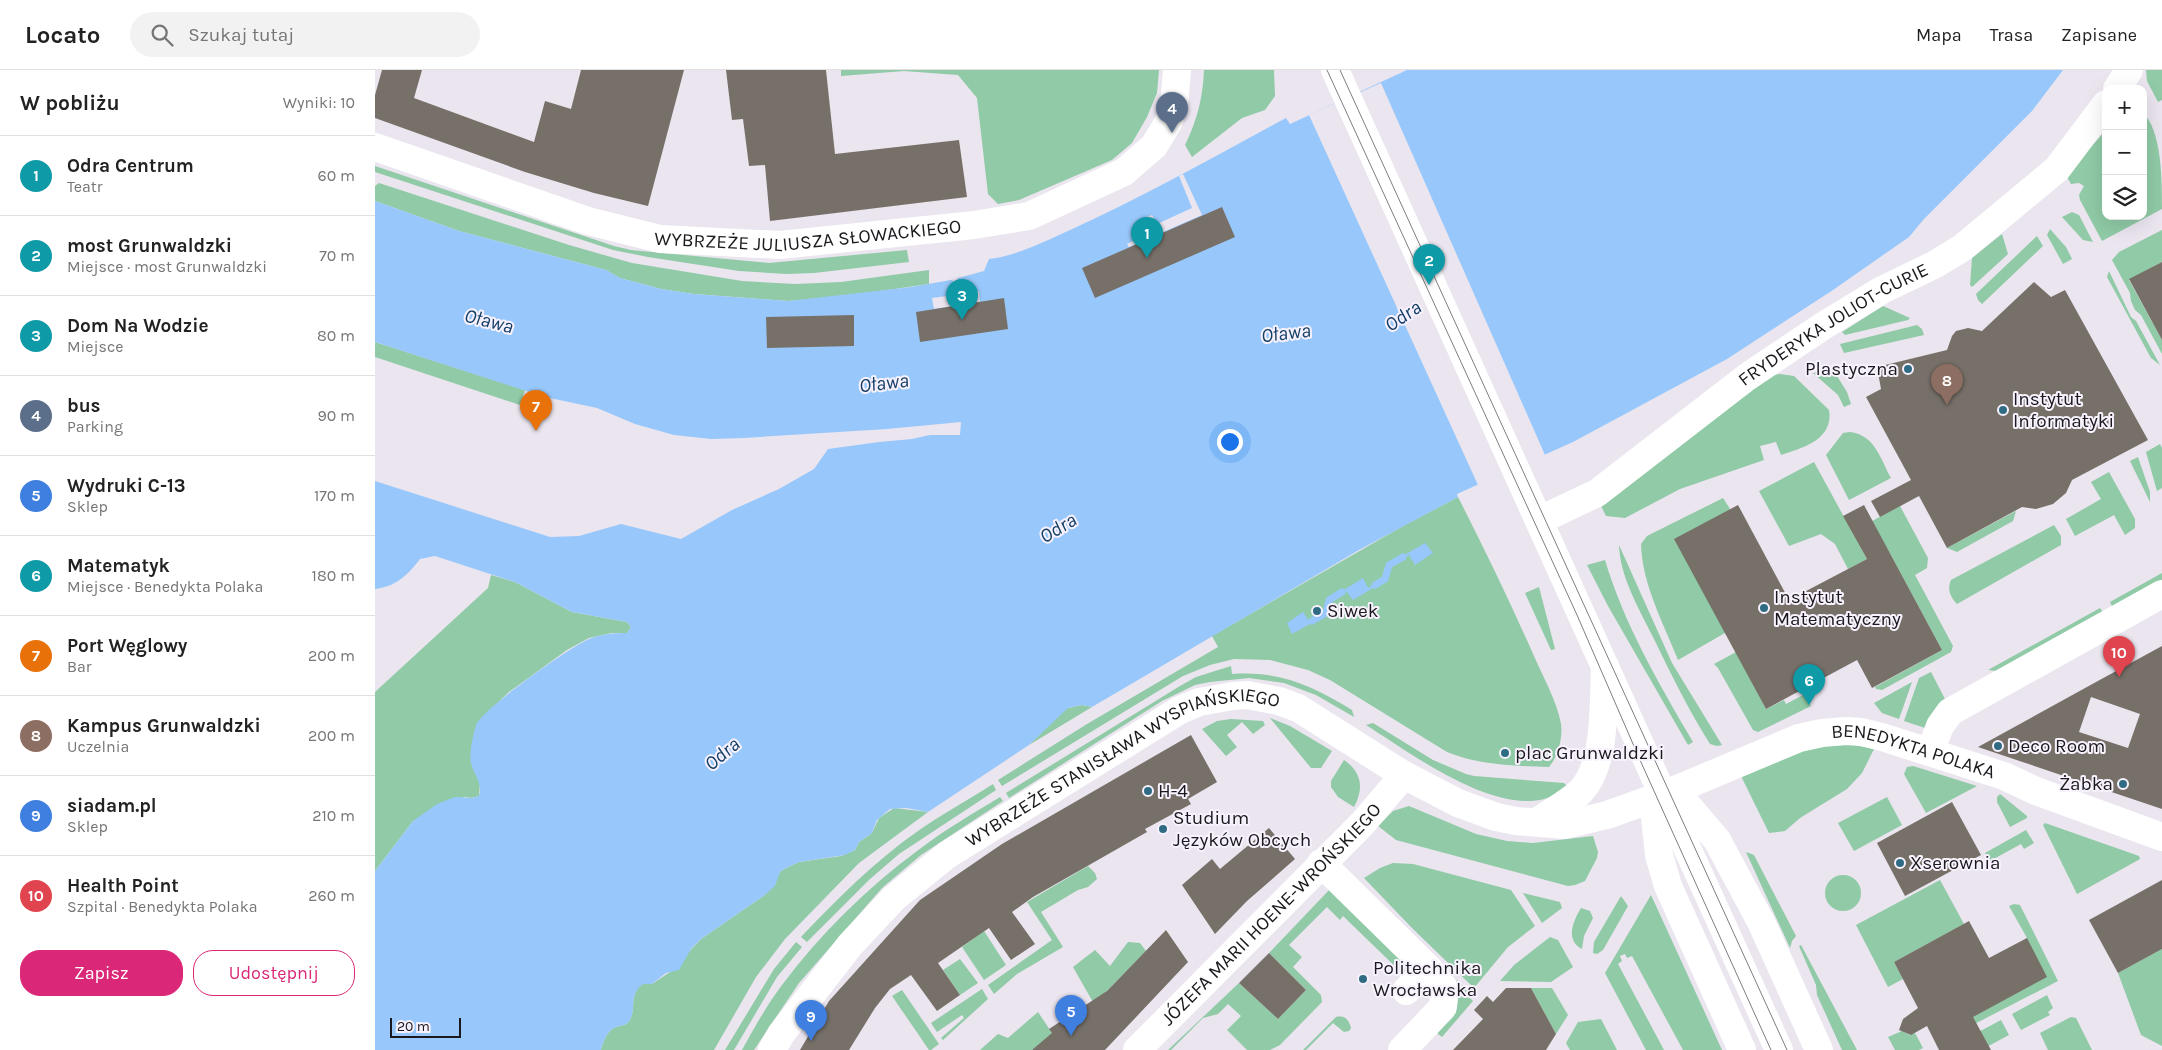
<!DOCTYPE html>
<html lang="pl">
<head>
<meta charset="utf-8">
<style>
	body { margin:0; font-family:Karla,sans-serif; background:#f2f2f2; color:#222 }
	.controls { position:absolute; right:15px; top:15px; display:grid; overflow:hidden; border-radius:10px; box-shadow:0 5px 20px #0002 }
	.controls button { width:45px; height:45px; display:grid; place-items:center; padding:0; border:0; border-bottom:1px solid #e0e0e0; background:#fff; color:#222; font:25px sans-serif }
	.scale { position:absolute; left:15px; bottom:12px; width:71px; box-sizing:border-box; padding-left:5px; border:2px solid #1b191d; border-top:0; font-size:14px; line-height:18px; white-space:nowrap; color:#1b191d; -webkit-text-stroke:4px #f7f2fd; paint-order:stroke }
	.you { position:absolute; left:854px; top:371px; width:18px; height:18px; margin:-12px; border:4px solid #fff; border-radius:50%; background:#1a73e8; box-shadow:0 0 0 8px #1a73e833 }
	.badge { display:grid; place-items:center; width:32px; height:32px; border-radius:50%; background:#db2777; color:#fff; font-size:16px; font-weight:700 }
	.pin { position:absolute; translate:-50% -41px; filter:drop-shadow(0 1px 2px #0008) }
	.pin::after { content:''; position:absolute; top:26px; width:18px; height:15px; background:inherit; clip-path:polygon(0 0,100% 0,50% 100%) }
	.list { margin:0; padding:0; list-style:none }
	h2 { display:flex; justify-content:space-between; align-items:center; height:65px; margin:0; padding:0 20px; font-size:21px }
	h2 small { font-size:16px; font-weight:400; color:#767676 }
	.list li { display:grid; grid-template-columns:32px 1fr auto; gap:15px; align-items:center; box-sizing:border-box; height:80px; padding:0 20px; border-top:1px solid #e0e0e0 }
	.list b { display:block; font-size:19px; white-space:nowrap }
	.list p { margin:0; font-size:16px; white-space:nowrap; color:#767676 }
	.list em { font-size:16px; font-style:normal; color:#767676 }
	.actions { display:flex; gap:10px; padding:15px 20px }
	.actions a { flex:1; padding:11px 0; border:1px solid #db2777; border-radius:20px; text-align:center; font-size:18px; color:#db2777 }
	.actions .main { background:#db2777; color:#fff }
	.icon { flex:none; width:28px; height:28px; fill:none; stroke:currentColor; stroke-width:2; stroke-linecap:round; stroke-linejoin:round }
	.map { position:relative; flex:none; width:1787px; height:980px; overflow:hidden }
	header { display:flex; align-items:center; gap:30px; box-sizing:border-box; height:70px; padding:0 25px; background:#fff; border-bottom:1px solid #e0e0e0 }
	header strong { font-size:24px }
	nav { display:flex; gap:28px; margin-inline-start:auto; font-size:18px }
	.search { width:350px; height:45px; background:#f2f2f2; display:flex; align-items:center; gap:12px; box-sizing:border-box; padding:0 18px; border-radius:28px; color:#767676; font-size:19px }
	main { display:flex }
	aside { flex:1; background:#fff }
	.map>svg:first-child { display:block }
	.green { fill:#90caa6 }
	.water { fill:#98c8fb }
	.pier { fill:#eae5ef }
	.lines { fill:none; stroke-linecap:round; stroke-linejoin:round }
	.stream { stroke:#98c8fb; stroke-width:7 }
	.building { fill:#777069; fill-rule:evenodd }
	.minor { stroke:#fff; stroke-width:28 }
	.major { stroke:#fff; stroke-width:28 }
	.tram { stroke:#7f7c82; stroke-width:1 }
	.poi-dot { fill:#2f6c83; stroke:#f7f2fd; stroke-width:2 }
	.labels { text-anchor:middle; dominant-baseline:central; stroke-width:4; stroke-linejoin:round; paint-order:stroke }
	.street-label { font-size:19px; fill:#1b191d; stroke:#f7f2fd }
	.poi-label { font-size:19px; fill:#1b191d; stroke:#f7f2fd; text-anchor:start }
	.water-label { font-size:20px; font-style:italic; fill:#143f67; stroke:#f7f2fd }
</style>
</head>
<body>
<header>
<strong>Locato</strong>
<div class="search"><svg class="icon" aria-label="search" viewBox="0 0 24 24"><circle cx="10" cy="10" r="6"/><path d="M15 15l6 6"/></svg>Szukaj tutaj</div>
<nav><a>Mapa</a><a>Trasa</a><a>Zapisane</a></nav>
</header>
<main>
<aside>
<h2>W pobliżu<small>Wyniki: 10</small></h2>
<ul class="list">
<li><span class="badge" style="background:#0f9aa8">1</span><div><b>Odra Centrum</b><p>Teatr</p></div><em>60 m</em></li>
<li><span class="badge" style="background:#0f9aa8">2</span><div><b>most Grunwaldzki</b><p>Miejsce · most Grunwaldzki</p></div><em>70 m</em></li>
<li><span class="badge" style="background:#0f9aa8">3</span><div><b>Dom Na Wodzie</b><p>Miejsce</p></div><em>80 m</em></li>
<li><span class="badge" style="background:#5c6f8a">4</span><div><b>bus</b><p>Parking</p></div><em>90 m</em></li>
<li><span class="badge" style="background:#3f7fe0">5</span><div><b>Wydruki C-13</b><p>Sklep</p></div><em>170 m</em></li>
<li><span class="badge" style="background:#0f9aa8">6</span><div><b>Matematyk</b><p>Miejsce · Benedykta Polaka</p></div><em>180 m</em></li>
<li><span class="badge" style="background:#e8710a">7</span><div><b>Port Węglowy</b><p>Bar</p></div><em>200 m</em></li>
<li><span class="badge" style="background:#8d6e63">8</span><div><b>Kampus Grunwaldzki</b><p>Uczelnia</p></div><em>200 m</em></li>
<li><span class="badge" style="background:#3f7fe0">9</span><div><b>siadam.pl</b><p>Sklep</p></div><em>210 m</em></li>
<li><span class="badge" style="background:#e0444e">10</span><div><b>Health Point</b><p>Szpital · Benedykta Polaka</p></div><em>260 m</em></li>
</ul>
<div class="actions"><a class="main">Zapisz</a><a>Udostępnij</a></div>
</aside>
<div class="map">
<svg width="1787" height="980" viewBox="0 0 1787 980">
	<rect width="100%" height="100%" fill="#eae5ef"/>
	<g class="green">
		<path d="M466,0h318l-2,23 -10,24 -15,26 -20,17 -93,40 -21,4 -10,-10 -11,-96 -19,-23 -54,-4 -63,5z"/>
		<path d="M829,0h70l1,26 -10,14 -23,8 -50,39 -7,-12c12,-24 18,-48 19,-75z"/>
		<path d="M1771,0h16v30l-4,2 -11,-21z"/>
		<path d="M1768,43c19,18 19,67 19,96l-60,32 -22,-41 -1,-5 5,-9 -5,-3 -8,1 -5,-9 40,-45v86h37z"/>
		<path d="M0,96l239,80 17,4 138,13 138,-13 2,12 -95,11 -28,1 -47,-3 -91,-14 -35,-7 -238,-78z"/>
		<path d="M4,113l190,62 63,18 110,18 53,3 46,-2 88,-12v14l-69,10 -71,7 -95,-7 -33,-5 -41,-11 -14,-8 -147,-39 -84,-30v-15z"/>
		<path d="M1697,142l7,3 14,27 -10,-2 -21,-23z"/>
		<path d="M1675,159l16,18 6,12 -9,5 -16,-29z"/>
		<path d="M1787,160v32l-33,18 33,60v14l-21,-39 -6,-5 -4,-9 -1,-8 -18,-33 7,-8z"/>
		<path d="M1627,164l6,20 -36,33 -2,-2 2,-27z"/>
		<path d="M1662,166l6,10 -61,58 -4,-4 -2,-6z"/>
		<path d="M1734,201l22,46 5,4 24,44 -9,-7 -44,-81z"/>
		<path d="M1508,236l27,12 -2,2 -63,15 -3,-3z"/>
		<path d="M1542,255l5,4 2,6 -80,18 -4,-9z"/>
		<path d="M0,272l150,48 -5,15 -145,-48z"/>
		<path d="M1457,298l15,24 4,12 -7,3 -6,-12 -25,-22z"/>
		<path d="M1405,304l14,2 35,34c5,30 -27,38 -48,45l-5,-13 -16,4 4,14 -84,29 -55,29 -19,-2 -6,-12 144,-109 29,-20z"/>
		<path d="M1475,362c25,3 30,26 41,46l-42,22 -23,-45 17,-22z"/>
		<path d="M1785,374l2,4v40l-5,3 -11,-39z"/>
		<path d="M1763,387l12,35v10l-20,-41z"/>
		<path d="M1439,392l53,97 -19,10 -13,-25 -14,-10 -32,12 -30,-55z"/>
		<path d="M1734,402l26,47v9l-10,7 -11,-20 -39,21 -9,-17 35,-20 -10,-17z"/>
		<path d="M1083,427c27,53 52,105 76,159 9,21 23,45 27,68 2,14 -3,32 -12,43 -35,-1 -70,-2 -102,-15l-117,-72 -22,-10 -38,-10 -36,-1 -24,6 -27,11 -181,110 -4,-6 89,-56 131,-77 -6,-11 191,-110z"/>
		<path d="M1348,428l7,11 -5,124 -47,27c-15,-38 -36,-76 -37,-116l6,-8z"/>
		<path d="M1525,436l28,52 -1,10 -12,7 38,71 -2,6 -69,38 -6,-1 -1,-2 67,-37 -55,-102 -26,-21z"/>
		<path d="M1641,441l-3,10 -56,31 -10,-4z"/>
		<path d="M1679,455l7,11v9l-104,59c-7,-7 -10,-15 -6,-24z"/>
		<path d="M1244,475l53,118 50,82 -5,1 -7,-2c-22,-35 -40,-72 -58,-109 -14,-28 -32,-59 -33,-90z"/>
		<path d="M1230,490c19,64 54,124 88,182l-5,3 -80,-139 -21,-41z"/>
		<path d="M1787,503v7l-49,28 -3,-6z"/>
		<path d="M116,505l24,7 57,30 55,10 4,5 -4,6h-15l-23,5 -22,12 -58,42 -32,31 -6,39 9,21 -1,13 -7,2 -8,-1 -51,24 -38,50v-179l113,-104z"/>
		<path d="M1164,517l16,62 -4,1 -26,-57z"/>
		<path d="M1725,538l3,4 -106,59 -9,-1z"/>
		<path d="M1361,582l30,57 18,-9 2,4 19,-10 6,12 -53,26 -5,-2 -35,-62 -4,-4z"/>
		<path d="M856,596l1,8c48,-3 79,11 120,36l2,7 -38,-22 -32,-12 -35,-5 -39,4 -15,3 -33,16 -153,97 -3,-5 174,-107 16,-9z"/>
		<path d="M1556,602l15,29 -21,27 -21,-7 15,-43z"/>
		<path d="M1537,612l-13,37 -17,-6 -8,-10z"/>
		<path d="M707,635l10,2 -63,38 34,-34 5,-3z"/>
		<path d="M895,648l20,8 42,25 -11,17h-10z"/>
		<path d="M856,649l32,2 2,4 -12,9 -11,-12 -15,13 10,12 -11,9 -24,-27 15,-8z"/>
		<path d="M998,653l60,37 33,14 8,2 90,7 4,4c-8,5 -15,10 -24,12 -54,14 -135,-47 -178,-74z"/>
		<path d="M1469,673l30,6 -12,24 -15,16 -47,29 -15,13 -16,2 -28,-57 64,-27z"/>
		<path d="M969,690c18,12 20,29 10,47l-16,-10 -7,-10v-6z"/>
		<path d="M1538,696l64,20 -51,27 -22,-39 3,-7z"/>
		<path d="M618,714l3,6 -97,64 -29,25 -63,63 -6,-5c36,-38 74,-76 117,-106 24,-17 50,-31 75,-47z"/>
		<path d="M1625,724l27,22v2l-17,9 -13,-25v-5z"/>
		<path d="M625,727l3,4 -82,54 -39,33 -83,95 -45,67h-12c12,-22 25,-45 40,-65 38,-51 84,-96 135,-134 26,-20 55,-37 83,-54z"/>
		<path d="M1512,727l15,28 -48,26 -16,-28z"/>
		<path d="M1034,736l67,28 31,7 26,2 60,-7 5,16 -1,6 -12,23 -10,4 -7,1 -172,-46 -18,-14 15,-15z"/>
		<path d="M519,738l34,4 -69,51 -74,76 -29,38 -42,73h-113c2,-8 6,-20 15,-23 6,-2 10,-1 14,-7 7,-15 -2,-24 13,-37l9,1 18,-12 31,-33 65,-45 14,-22 4,-3 15,-7 42,-6 14,-6 4,-8 13,-9 7,-15z"/>
		<path d="M1670,753l94,33 1,3 -63,35 -34,-69z"/>
		<path d="M1651,760l8,13 -10,6 -3,-5 -31,17 -5,-8z"/>
		<path d="M1371,782l8,3 42,81 -4,5 -2,7z"/>
		<path d="M1018,793l20,1 98,26 24,36 -27,21 -34,41 -61,-59 -49,-51 16,-10z"/>
		<path d="M713,796l7,7 2,6 -9,8 -10,3 -37,22 22,35 -46,27 -23,20 -6,-9 64,-45 -25,-38z"/>
		<circle cx="1468" cy="823" r="18"/>
		<path d="M1565,810l24,44 -70,38 9,17 -15,8 -32,-62z"/>
		<path d="M956,818l75,77v6l-2,4 -61,-59 -3,4 -13,-13 -38,38 13,12 -9,10 28,28 1,7 -42,43 -10,5h-23l-20,-20 14,-14 -13,-12 -10,10 -15,4 -32,32h-3l71,-67 39,36 28,-29 -37,-37z"/>
		<path d="M1148,823l37,9 2,6 -20,15z"/>
		<path d="M1276,825l71,155h-39l-51,-94 -5,2 -2,-4 -5,2 2,5 -4,3 46,86h-18l-41,-77z"/>
		<path d="M1246,826l7,10 -25,44 -6,4 -4,-1 1,-11z"/>
		<path d="M1639,834l6,1 38,76 -101,52 -3,-7 73,-88 -18,-32z"/>
		<path d="M1206,838l9,3 3,7 -9,18 -2,13c-17,-9 -9,-28 -1,-41z"/>
		<path d="M609,861l22,34 -22,15 -22,-33z"/>
		<path d="M1175,867l8,3 15,27 -22,15 -51,-1 14,-16z"/>
		<path d="M421,872l6,5 -25,30 -43,73h-9l49,-81z"/>
		<path d="M753,872l12,1 6,8 -52,53 -21,-37 22,-17 15,16z"/>
		<path d="M1426,875l56,105h-15l-25,-55 -1,-10 -17,-39z"/>
		<path d="M1787,879v97l-21,-11 -23,-62z"/>
		<path d="M585,889l18,24 -18,12 -17,-25z"/>
		<path d="M1081,910l15,14 -2,3 4,4 -31,36 -4,-3 -1,-9 16,-43z"/>
		<path d="M1156,918h21l16,27 -12,19z"/>
		<path d="M607,919l6,10 -45,41 -2,-2 23,-20 -2,-3 -25,17 -6,-9z"/>
		<path d="M527,920l37,54 -8,6h-2l-37,-54z"/>
		<path d="M1672,925l6,13 -5,4 2,3 -29,15 -9,-16z"/>
		<path d="M663,942l16,24 -22,14h-52l18,-16 10,4z"/>
		<path d="M961,947c9,-2 13,3 15,11l-2,3 -5,1 -11,-9 -27,27h-3z"/>
		<path d="M1696,947l5,1 16,32h-44l-8,-17z"/>
		<path d="M1226,949l16,31h-47l-4,-7 12,-21z"/>
		<path d="M1626,950l8,15 -28,15h-36z"/>
		<path d="M1527,961l8,4 5,-2 8,15 -4,2h-24l-7,-13z"/>
	</g>
	<g class="water">
		<path d="M1032,0h656l-31,41 -108,108 -15,18 -76,53 -106,69 -154,83 -116,52 1,3 -99,53 -267,157 -10,-2 -14,3 -39,37 -101,67 -22,-4 -16,1 -13,11 -5,13 -13,9 -4,8 -10,5 -46,7 -15,7 -4,3 -5,14 -9,8 -65,45 -10,10 -12,21 -13,3 -14,11h-9c-15,12 -6,22 -13,36 -4,6 -8,5 -14,7 -9,3 -13,15 -15,23h-226v-179l38,-50 24,-17 18,-7 17,1 7,-2c4,-13 -5,-20 -8,-33 -2,-10 2,-28 5,-38 6,-16 94,-78 113,-86 12,-5 25,-6 38,-6l4,-6 -4,-5 -55,-10 -57,-30 -80,-26 -15,3c-12,16 -25,28 -45,30v-108l175,56 29,-1 42,-12 60,15 51,-29 47,-21 35,-20 14,-20 51,-7 33,-3 18,-4h30l1,-13 -74,7 -143,9 -33,1 -37,-4 -39,-11 -38,-16 -52,-11 -170,-55v-141l84,30 147,39 14,8 41,11 33,5 95,7 122,-14 40,-7 33,-9 5,-12c24,-2 57,-18 79,-28 75,-34 146,-74 218,-113l4,6z"/>
		<path d="M1050,473l8,10 -18,12 -6,-10 -12,7 -1,-2z"/>
		<path d="M988,508l5,10 14,-8 1,2 -30,18 -7,-9 -11,7 -1,-2z"/>
		<path d="M928,542l6,9 11,-6 1,3 -29,16 -5,-11z"/>
	</g>
	<g class="pier">
		<path d="M1006,13l164,372 -67,30 -169,-370z"/>
		<path d="M808,104l19,41 -73,32 -2,-3 19,-9 -6,-15 12,-5 5,9 35,-16 -13,-32z"/>
		<path d="M582,206l3,18 19,-3 1,11 -46,7 -2,-11 23,-3 -3,-18z"/>
	</g>
	<g class="lines">
		<g class="stream">
			<path d="M1000,515l10,-6 4,-14 14,-8"/>
			<path d="M937,551l14,-8 3,-13 13,-8"/>
		</g>
	</g>
	<g class="building">
		<path d="M7,0h40l-8,28 120,44 11,-41 26,8 10,-39h103l-36,136 -54,-13 -69,-21 -150,-54v-23z"/>
		<path d="M351,0h100l9,84 124,-14 8,57 -197,24 -5,-56 -16,1 -6,-47 -11,1z"/>
		<path d="M847,137l13,30 -140,61 -13,-30z"/>
		<path d="M1787,192v78l-33,-61z"/>
		<path d="M1659,212l17,15 14,-7 83,150 -76,40 -6,13 -13,11 -17,5 -14,-2 -75,41 -28,-52 -39,21 -9,-16 40,-21 -45,-83 15,-8 -4,-22 70,-17 5,-14 4,-5 12,-3 14,3z"/>
		<path d="M629,228l4,31 -88,13 -4,-30z"/>
		<path d="M479,245v31l-87,2 -1,-31z"/>
		<path d="M1363,435l51,95 78,-41 -24,-43 21,-11 78,145 -70,38 -15,-28 -91,49 -92,-170z"/>
		<path d="M1787,576v163l-184,-62 118,-65zM1716,627l49,17 -12,34 -49,-16z"/>
		<path d="M816,665l26,47 -29,17 3,5 -46,25 2,3 -114,65 -21,15 23,32 -24,16 -22,-32 -51,35 22,32 -23,16 -26,-36 -21,14 -15,19 -26,42h-49l29,-49 91,-101 82,-56z"/>
		<path d="M1577,732l29,53 -76,41 -28,-53z"/>
		<path d="M894,758l26,31 -48,42 -32,33 -33,-49 30,-26 8,10z"/>
		<path d="M1787,810v69l-44,24 -29,-53z"/>
		<path d="M1594,851l20,37 38,-20 20,39 -74,40 18,33h-52l-12,-24 -16,9 -12,-5 4,-11 15,-11 -24,-46z"/>
		<path d="M791,860l22,32 -83,88h-73l20,-17 -3,-4 58,-38z"/>
		<path d="M894,883l37,37 -28,29 -39,-36z"/>
		<path d="M1131,918h25l25,46 -10,16h-93l30,-31 -9,-9 13,-14 6,6z"/>
	</g>
	<g class="lines">
		<g class="minor">
			<path d="M1742,19l12,-19"/>
			<path id="s1" d="M0,77l213,74 72,18 120,6 194,-20 55,-9 95,-44 30,-26 15,-25 5,-16 3,-35"/>
			<path id="s2" d="M1165,450l57,-27 150,-116 76,-51 59,-36 52,-25 28,-17 95,-79 49,-65"/>
			<path d="M1555,682l10,-26 10,-14 212,-118"/>
			<path d="M1288,725l116,255"/>
			<path d="M1162,752c14,-10 32,-19 44,-31 26,-28 22,-88 24,-125"/>
			<path d="M946,793l107,105 17,21 -2,18 -41,43"/>
			<path d="M1031,921l22,-23"/>
			<path id="s3" d="M397,980l9,-16 69,-89 44,-47 53,-43 233,-145 19,-8 34,-6 14,-1 32,6 19,7 106,67 54,28 38,14 20,4 49,4 42,-10 56,-20 136,-57 23,-5 24,-2 16,1 20,5 122,39 32,15 126,46"/>
			<path id="s4" d="M762,980l225,-226 42,-49"/>
		</g>
		<g class="major">
			<path d="M960,0l328,725 25,11 29,34 44,82 58,128"/>
			<path d="M1288,725l-8,23 4,37 9,31 74,164"/>
		</g>
		<g class="tram">
			<path d="M952,0l250,545 63,145 131,290"/>
			<path d="M965,0l447,980"/>
		</g>
	</g>
	<g class="poi-dot">
		<circle cx="1533" cy="299" r="5"/>
		<circle cx="1628" cy="340" r="5"/>
		<circle cx="1389" cy="538" r="5"/>
		<circle cx="942" cy="541" r="5"/>
		<circle cx="1623" cy="676" r="5"/>
		<circle cx="1130" cy="683" r="5"/>
		<circle cx="1748" cy="714" r="5"/>
		<circle cx="773" cy="721" r="5"/>
		<circle cx="788" cy="759" r="5"/>
		<circle cx="1525" cy="793" r="5"/>
		<circle cx="988" cy="909" r="5"/>
	</g>
	<g class="labels">
		<g class="street-label">
			<text stroke="none"><textPath href="#s1" startOffset="448">WYBRZEŻE JULIUSZA SŁOWACKIEGO</textPath></text>
			<text stroke="none"><textPath href="#s2" startOffset="354">FRYDERYKA JOLIOT-CURIE</textPath></text>
			<text stroke="none"><textPath href="#s3" startOffset="1324">BENEDYKTA POLAKA</textPath></text>
			<text stroke="none"><textPath href="#s3" startOffset="464">WYBRZEŻE STANISŁAWA WYSPIAŃSKIEGO</textPath></text>
			<text stroke="none"><textPath href="#s4" startOffset="191">JÓZEFA MARII HOENE-WROŃSKIEGO</textPath></text>
		</g>
		<g class="poi-label">
			<text x="1523" y="299" text-anchor="end">Plastyczna</text>
			<text x="1638" y="329">Instytut<tspan x="1638" dy="22">Informatyki</tspan></text>
			<text x="1399" y="527">Instytut<tspan x="1399" dy="22">Matematyczny</tspan></text>
			<text x="952" y="541">Siwek</text>
			<text x="1633" y="676">Deco Room</text>
			<text x="1140" y="683">plac Grunwaldzki</text>
			<text x="1738" y="714" text-anchor="end">Żabka</text>
			<text x="783" y="721">H-4</text>
			<text x="798" y="748">Studium<tspan x="798" dy="22">Języków Obcych</tspan></text>
			<text x="1535" y="793">Xserownia</text>
			<text x="998" y="898">Politechnika<tspan x="998" dy="22">Wrocławska</tspan></text>
		</g>
		<g class="water-label">
			<text transform="translate(1028 246) rotate(-34)">Odra</text>
			<text transform="translate(114 251) rotate(14)">Oława</text>
			<text transform="translate(911 263) rotate(-7)">Oława</text>
			<text transform="translate(509 313) rotate(-7)">Oława</text>
			<text transform="translate(683 458) rotate(-31)">Odra</text>
			<text transform="translate(347 684) rotate(-40)">Odra</text>
		</g>
	</g>
</svg>
<div class="controls">
<button>+</button>
<button>−</button>
<button><svg class="icon" aria-label="layers" viewBox="0 0 24 24"><path d="M12 4l9 5-9 5-9-5zM3 14l9 5 9-5"/></svg></button>
</div>
<div class="scale">20 m</div>
<div class="you"></div>
<div class="pin badge" style="left:772px;top:188px;background:#0f9aa8">1</div>
<div class="pin badge" style="left:1054px;top:215px;background:#0f9aa8">2</div>
<div class="pin badge" style="left:587px;top:250px;background:#0f9aa8">3</div>
<div class="pin badge" style="left:797px;top:63px;background:#5c6f8a">4</div>
<div class="pin badge" style="left:696px;top:966px;background:#3f7fe0">5</div>
<div class="pin badge" style="left:1434px;top:635px;background:#0f9aa8">6</div>
<div class="pin badge" style="left:161px;top:361px;background:#e8710a">7</div>
<div class="pin badge" style="left:1572px;top:335px;background:#8d6e63">8</div>
<div class="pin badge" style="left:436px;top:971px;background:#3f7fe0">9</div>
<div class="pin badge" style="left:1744px;top:607px;background:#e0444e">10</div>
</div>
</main>
</body>
</html>
